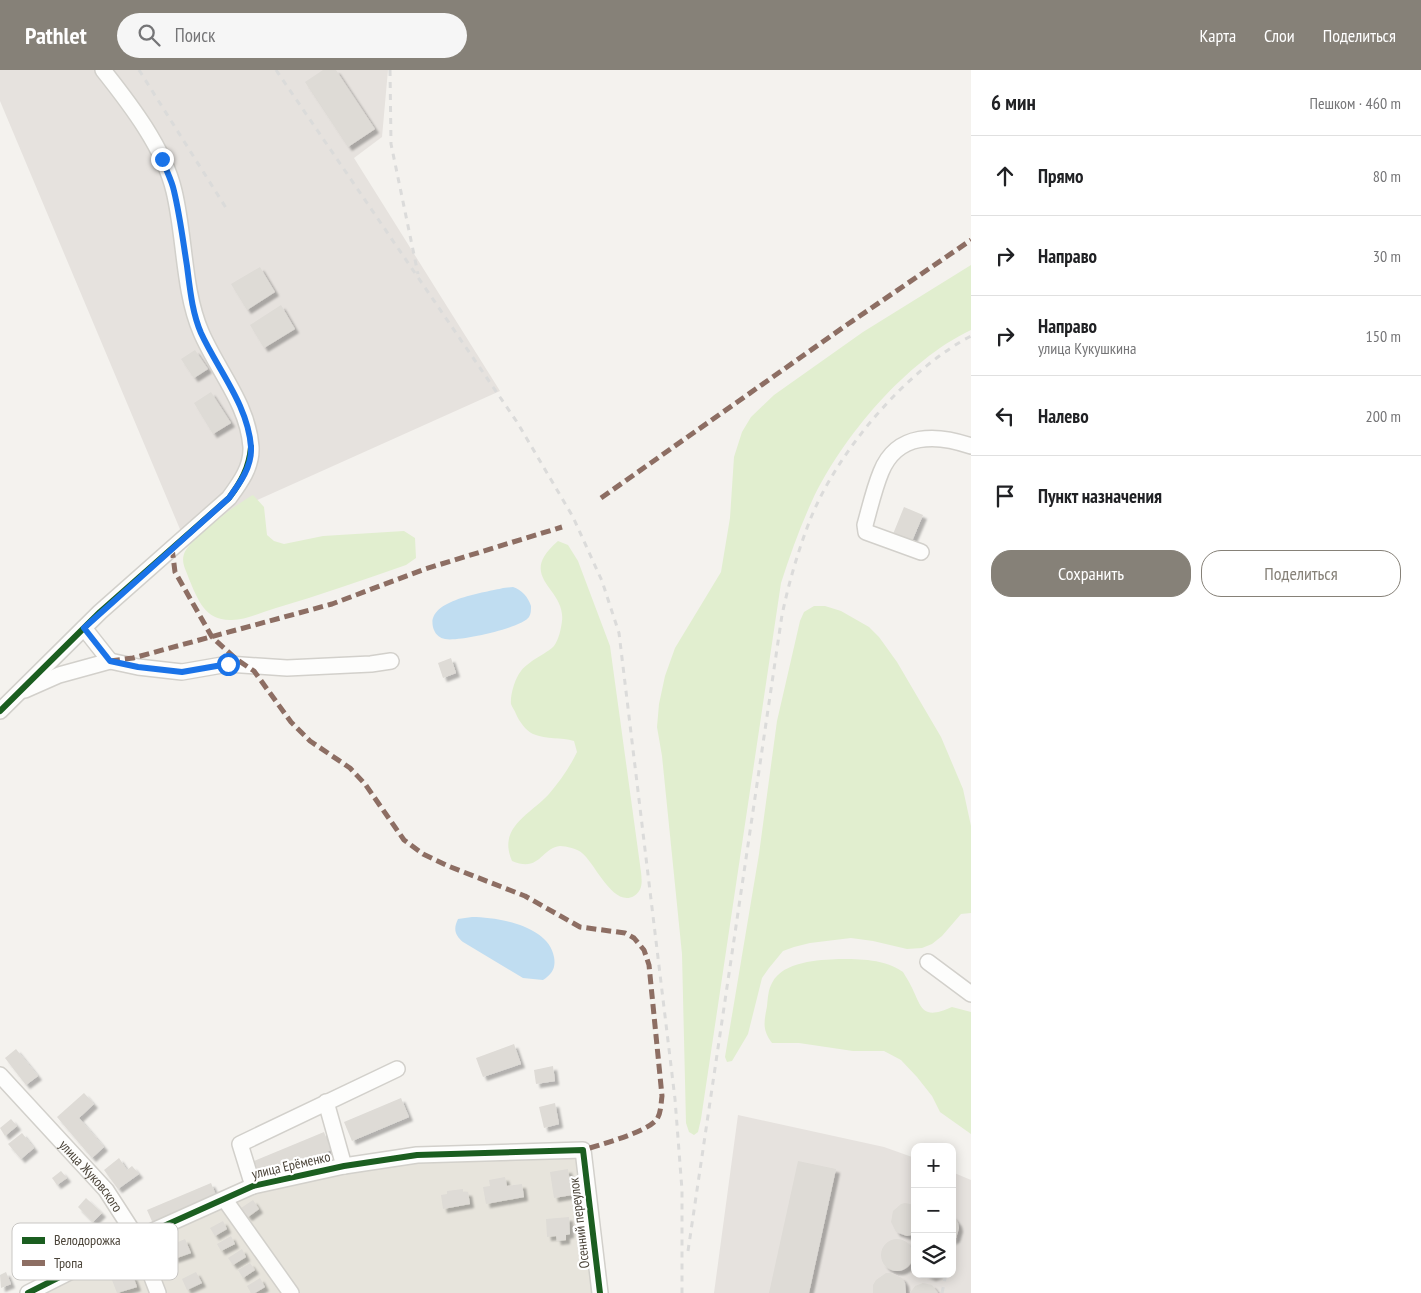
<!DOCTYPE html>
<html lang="ru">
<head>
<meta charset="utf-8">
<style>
	body { margin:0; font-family:"PT Sans Narrow",sans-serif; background:#f6f6f6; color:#202124 }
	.controls { position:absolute; right:15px; bottom:15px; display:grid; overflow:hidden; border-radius:10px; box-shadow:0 2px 12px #0003 }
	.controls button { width:45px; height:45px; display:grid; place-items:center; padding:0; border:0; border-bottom:1px solid #e0e0e0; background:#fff; color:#202124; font:25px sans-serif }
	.stop { position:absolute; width:15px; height:15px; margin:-11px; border:4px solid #1a73e8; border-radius:50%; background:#fff }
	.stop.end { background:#1a73e8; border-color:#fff; box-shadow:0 1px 5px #0008 }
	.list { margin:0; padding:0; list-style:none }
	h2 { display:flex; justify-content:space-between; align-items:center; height:65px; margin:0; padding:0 20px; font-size:21px }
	h2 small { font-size:16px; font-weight:400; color:#757577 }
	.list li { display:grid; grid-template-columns:32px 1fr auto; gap:15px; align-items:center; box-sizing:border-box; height:80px; padding:0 20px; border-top:1px solid #e0e0e0 }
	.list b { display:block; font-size:19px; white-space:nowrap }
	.list p { margin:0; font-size:16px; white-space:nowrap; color:#757577 }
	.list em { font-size:16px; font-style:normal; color:#757577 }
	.actions { display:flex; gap:10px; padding:15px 20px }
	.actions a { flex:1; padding:11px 0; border:1px solid #868178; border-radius:20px; text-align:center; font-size:18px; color:#868178 }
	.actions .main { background:#868178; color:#fff }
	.icon { flex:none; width:28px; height:28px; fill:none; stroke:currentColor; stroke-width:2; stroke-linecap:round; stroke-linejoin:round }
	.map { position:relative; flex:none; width:971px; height:1223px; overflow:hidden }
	header { display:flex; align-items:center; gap:30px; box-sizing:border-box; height:70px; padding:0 25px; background:#868178; color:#fff }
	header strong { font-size:24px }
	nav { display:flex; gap:28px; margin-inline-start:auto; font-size:18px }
	.search { width:350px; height:45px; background:#f6f6f6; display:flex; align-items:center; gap:12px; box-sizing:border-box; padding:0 18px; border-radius:28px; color:#757577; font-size:19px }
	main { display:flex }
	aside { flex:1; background:#fff }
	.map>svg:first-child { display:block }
	.residential { fill:#e7e4dc }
	.industrial { fill:#e6e2de }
	.green { fill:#e1eecf }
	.water { fill:#c0ddf1 }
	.building { fill:#dedbd6; filter:url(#shadow) }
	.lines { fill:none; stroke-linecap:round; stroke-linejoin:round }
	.minor-casing { stroke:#d2d0cb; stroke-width:18 }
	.minor { stroke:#fdfdfc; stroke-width:15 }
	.rail { stroke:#dbdbda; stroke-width:3; stroke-dasharray:6 6; stroke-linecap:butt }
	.quiet { stroke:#8d6e63; stroke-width:5; stroke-dasharray:10 5; stroke-linecap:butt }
	.cycleway-casing { stroke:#fff; stroke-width:9 }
	.cycleway { stroke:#1b5e20; stroke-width:6 }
	.route { stroke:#1a73e8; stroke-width:6 }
	.labels { text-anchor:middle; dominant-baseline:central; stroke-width:4.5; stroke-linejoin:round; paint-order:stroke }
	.street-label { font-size:14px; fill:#4b4439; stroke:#fff }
	.key { fill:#fff; stroke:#c9c7c4; stroke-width:1 }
	.key-label { font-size:14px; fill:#4b4439 }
</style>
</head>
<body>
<header>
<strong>Pathlet</strong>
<div class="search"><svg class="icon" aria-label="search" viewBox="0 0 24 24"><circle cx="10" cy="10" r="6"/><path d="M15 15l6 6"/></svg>Поиск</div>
<nav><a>Карта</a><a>Слои</a><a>Поделиться</a></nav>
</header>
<main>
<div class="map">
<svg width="971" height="1223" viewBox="0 0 971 1223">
	<defs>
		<filter id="shadow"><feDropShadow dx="4" dy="4" stdDeviation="1" flood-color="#0004"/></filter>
	</defs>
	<rect width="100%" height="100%" fill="#f4f2ee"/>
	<g class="residential">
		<path d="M580,1083l16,140h-302l-64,-92 25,-12 163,-30z"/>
		<path d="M224,1133l62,90h-125l-20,-53z"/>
		<path d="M135,1172l19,51h-118z"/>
	</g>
	<g class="industrial">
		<path d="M0,0h388l-6,67 -28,21 146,233 -318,143 -182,-433z"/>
		<path d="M738,1045l146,32 31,11v116h37v-102l19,8v113h-257z"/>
	</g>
	<g class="green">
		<path d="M971,195v65c-64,30 -129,107 -159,171 -12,26 -22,54 -31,82l-80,536 -3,13 -4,3 -5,-3 -3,-9 -4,-169 -20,-198 -5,-29 2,-23 6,-28 10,-28 46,-76 9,-54 4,-61 8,-25 9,-15 23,-22 89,-63z"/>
		<path d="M253,425l11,12 3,28 7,6 10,3 39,-8 81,-5 11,7 1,20 -10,7c-43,15 -86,30 -130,43 -14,4 -30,12 -44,12 -27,1 -34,-20 -43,-41 -3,-9 -8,-16 -5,-25 5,-15 54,-51 69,-59z"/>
		<path d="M558,471l10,4 10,16 32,85 31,226c1,10 2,18 -7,24 -21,12 -39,-33 -52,-43 -4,-4 -16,-7 -22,-7 -19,2 -20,27 -48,15 -15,-34 19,-47 37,-67 11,-13 21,-27 28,-42l-3,-11c-13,-4 -27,-1 -41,-7 -7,-3 -14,-13 -17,-20 -1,-3 -4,-7 -5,-10 -1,-9 4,-26 10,-33 2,-3 7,-7 11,-10 7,-5 16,-9 22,-15 5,-7 7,-17 8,-25 4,-34 -47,-43 -4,-80z"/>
		<path d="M814,536h11l16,5 28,16 10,10 18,25 44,75 22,52 8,37v87l-10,1 -19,22 -10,8 -10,4 -15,1 -34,-8 -22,-3 -41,5 -16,4 -11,4 -14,17 -7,10 -14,56 -16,27 -5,1 -2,-5 34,-203 18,-133 23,-100 4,-9z"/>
		<path d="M839,889c21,0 46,0 64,13 2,3 4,7 6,10 13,23 10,40 43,25l19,5v122l-31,-22 -8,-16 -15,-19 -16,-17 -17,-9h-31l-54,-8h-27c-10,-14 -8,-20 -5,-37 1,-8 1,-16 5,-23 11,-22 47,-23 67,-24z"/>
	</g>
	<g class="water">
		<path d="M513,517c9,3 15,10 18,19 0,4 0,8 -2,11 -7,11 -71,25 -84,22 -5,-1 -9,-4 -11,-9 -12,-30 50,-37 69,-42z"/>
		<path d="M472,847c26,0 77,9 82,40 2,11 -2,17 -11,23l-20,-2 -60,-36c-8,-7 -10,-13 -5,-23z"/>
	</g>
	<g class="building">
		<path d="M323,0h13l39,59 -27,18 -43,-65z"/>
		<path d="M260,197l15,25 -28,18 -16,-26z"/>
		<path d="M281,235l14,24 -31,19 -14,-23z"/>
		<path d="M195,280l13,19 -14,9 -13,-19z"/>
		<path d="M211,322l20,31 -18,11 -19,-31z"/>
		<path d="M904,437l19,8 -11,26 -19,-7z"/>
		<path d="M451,588l5,15 -13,5 -5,-15z"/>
		<path d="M514,974l7,20 -38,13 -7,-19z"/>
		<path d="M16,979l22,27 -12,9 -21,-27z"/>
		<path d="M553,996l2,15 -19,3 -2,-14z"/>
		<path d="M84,1023l10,11 -15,14 25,29 -12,11 -35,-41z"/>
		<path d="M401,1028l8,19 -57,24 -8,-19z"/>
		<path d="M555,1033l4,21 -15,4 -5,-21z"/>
		<path d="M11,1049l6,7 -12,10 -5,-8z"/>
		<path d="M324,1062l7,18 -70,29 -7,-18z"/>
		<path d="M22,1063l12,15 -13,11 -13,-15z"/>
		<path d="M119,1088l8,12 5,-4 7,8 -21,15 -14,-19z"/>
		<path d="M798,1091l38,8 -27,124h-40z"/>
		<path d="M568,1099l4,26 -18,3 -4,-26z"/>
		<path d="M61,1101l6,7 -10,7 -5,-7z"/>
		<path d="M505,1107l2,9 15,-2 2,13 -38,7 -3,-17 7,-1 -1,-6z"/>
		<path d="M211,1113l7,17 -63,28 -8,-18z"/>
		<path d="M463,1119v3h5l2,12 -27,5 -2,-14 6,-1v-3z"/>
		<path d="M86,1128l16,15 -9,9 -15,-15z"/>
		<path d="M253,1130l6,9 -11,8 -7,-9z"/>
		<path d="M905,1133l10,2v29l-8,2 -11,-4 -5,-10 2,-11 8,-7z"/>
		<path d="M952,1145l6,8 1,5 -3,10 -4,3z"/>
		<path d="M569,1147l1,17 -4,1v5l-9,1 -1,-5 -9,1 -1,-18z"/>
		<path d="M223,1151l4,8 -12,7 -5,-8z"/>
		<path d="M107,1153l6,11 -24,13 -10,-17 10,-6 4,7z"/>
		<path d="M231,1166l4,8 -14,7 -4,-7z"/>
		<circle cx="897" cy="1185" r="16"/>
		<path d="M185,1169l6,14 -17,6 -5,-13z"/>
		<path d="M242,1179l4,8 -13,8 -5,-7z"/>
		<path d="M250,1193l5,7 -12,8 -5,-8z"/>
		<path d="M6,1202l5,12 -10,4 -1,-13z"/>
		<path d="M196,1202l6,11 -15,7 -5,-11z"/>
		<path d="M132,1203l5,14 -20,6 -5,-13z"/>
		<path d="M886,1203h5l11,5 3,5 1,10h-33v-8l3,-5z"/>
		<path d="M924,1204h17l-9,3z"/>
		<path d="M260,1208l5,9 -10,6h-4l-4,-7z"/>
		<path d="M923,1213l9,2 6,8h-28l5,-7z"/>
	</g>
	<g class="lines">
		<defs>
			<g id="minor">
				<path d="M921,482l-55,-20 -1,-7c5,-18 9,-36 16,-53 16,-40 56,-38 90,-26"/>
				<path d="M84,558l26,33"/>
				<path d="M25,620l34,-15 51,-14 28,6 44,5 46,-8 59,4 84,-4 20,-3"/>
				<path d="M0,641l100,-99 129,-114c11,-15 23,-31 22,-51 -3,-43 -34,-77 -50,-115 -18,-42 -16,-96 -27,-141 -10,-43 -44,-87 -71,-121"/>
				<path d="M928,892l43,32"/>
				<path id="s1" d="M0,1005l106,115 31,48 21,55"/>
				<path d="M326,1032l18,64"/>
				<path d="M253,1116l-13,-42 157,-75"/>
				<path d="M225,1130l66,93"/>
				<path d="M28,1223l109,-55 116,-52 91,-20 73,-11 166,-5 17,143"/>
			</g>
		</defs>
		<use href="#minor" class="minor-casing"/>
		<use href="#minor" class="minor"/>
		<g class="rail">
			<path d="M139,0l89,141"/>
			<path d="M276,0l241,352 56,95 29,64 17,52 56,466 7,91v103"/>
			<path d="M390,0l1,74 27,130"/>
			<path d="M688,1181l94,-636c7,-33 16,-64 28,-95 27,-68 96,-150 161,-184"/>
			<path d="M942,1223l4,-19"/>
		</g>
		<g class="quiet">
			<path d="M601,428l247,-174 123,-84"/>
			<path d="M172,478l3,24 37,65 24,22 18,12 37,51 19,19 40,27 15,16 39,56 19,14 25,12 77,30 55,31 45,6 9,5 10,12 5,15 13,131c-1,7 -1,17 -5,23 -9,13 -58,26 -74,31"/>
			<path d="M110,591l23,-3 199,-54 93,-35 137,-42"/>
		</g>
		<defs>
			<g id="cycleway">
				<path d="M0,641l100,-99 129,-114c12,-16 20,-30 22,-51"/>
				<path d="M28,1223l109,-55 116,-52 91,-20 73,-11 166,-5 17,143"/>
			</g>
		</defs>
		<use href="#cycleway" class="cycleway-casing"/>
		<use href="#cycleway" class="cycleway"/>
	</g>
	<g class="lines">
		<path class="route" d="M162,89c4,11 10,22 12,32 6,25 9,50 13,75 3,23 5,46 14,67 17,37 47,72 50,114 1,20 -11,36 -22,51l-145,130 26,33 28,6 44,5 46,-8"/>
	</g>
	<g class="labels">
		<g class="street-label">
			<text transform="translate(291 1095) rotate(-13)">улица Ерёменко</text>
			<text stroke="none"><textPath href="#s1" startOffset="136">улица Жуковского</textPath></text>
			<text transform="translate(579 1153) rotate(-97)">Осенний переулок</text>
		</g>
	</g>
	<rect x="12" y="1153" width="166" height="57" rx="8" class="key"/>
	<rect x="22" y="1167" width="23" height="7" fill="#1b5e20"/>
	<rect x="22" y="1190" width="23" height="6" fill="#8d6e63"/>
	<g class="key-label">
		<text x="54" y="1175">Велодорожка</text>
		<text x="54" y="1198">Тропа</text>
	</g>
</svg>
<div class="controls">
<button>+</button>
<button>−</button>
<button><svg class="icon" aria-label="layers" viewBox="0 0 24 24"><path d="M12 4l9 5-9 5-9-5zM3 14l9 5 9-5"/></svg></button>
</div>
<div class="stop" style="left:228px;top:594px"></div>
<div class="stop end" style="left:162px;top:89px"></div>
</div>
<aside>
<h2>6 мин<small>Пешком · 460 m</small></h2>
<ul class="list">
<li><svg class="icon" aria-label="ahead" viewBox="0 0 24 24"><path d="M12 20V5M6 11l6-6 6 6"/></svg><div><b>Прямо</b></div><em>80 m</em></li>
<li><svg class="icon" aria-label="right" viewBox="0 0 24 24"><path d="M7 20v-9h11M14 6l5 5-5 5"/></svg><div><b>Направо</b></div><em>30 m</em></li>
<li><svg class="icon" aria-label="right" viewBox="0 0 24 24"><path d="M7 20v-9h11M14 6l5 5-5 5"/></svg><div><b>Направо</b><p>улица Кукушкина</p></div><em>150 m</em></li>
<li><svg class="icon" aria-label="left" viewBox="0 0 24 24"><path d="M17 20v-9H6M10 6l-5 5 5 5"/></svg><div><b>Налево</b></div><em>200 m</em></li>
<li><svg class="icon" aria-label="arrive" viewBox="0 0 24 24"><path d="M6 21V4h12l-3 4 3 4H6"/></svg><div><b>Пункт назначения</b></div></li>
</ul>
<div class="actions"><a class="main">Сохранить</a><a>Поделиться</a></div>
</aside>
</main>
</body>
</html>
